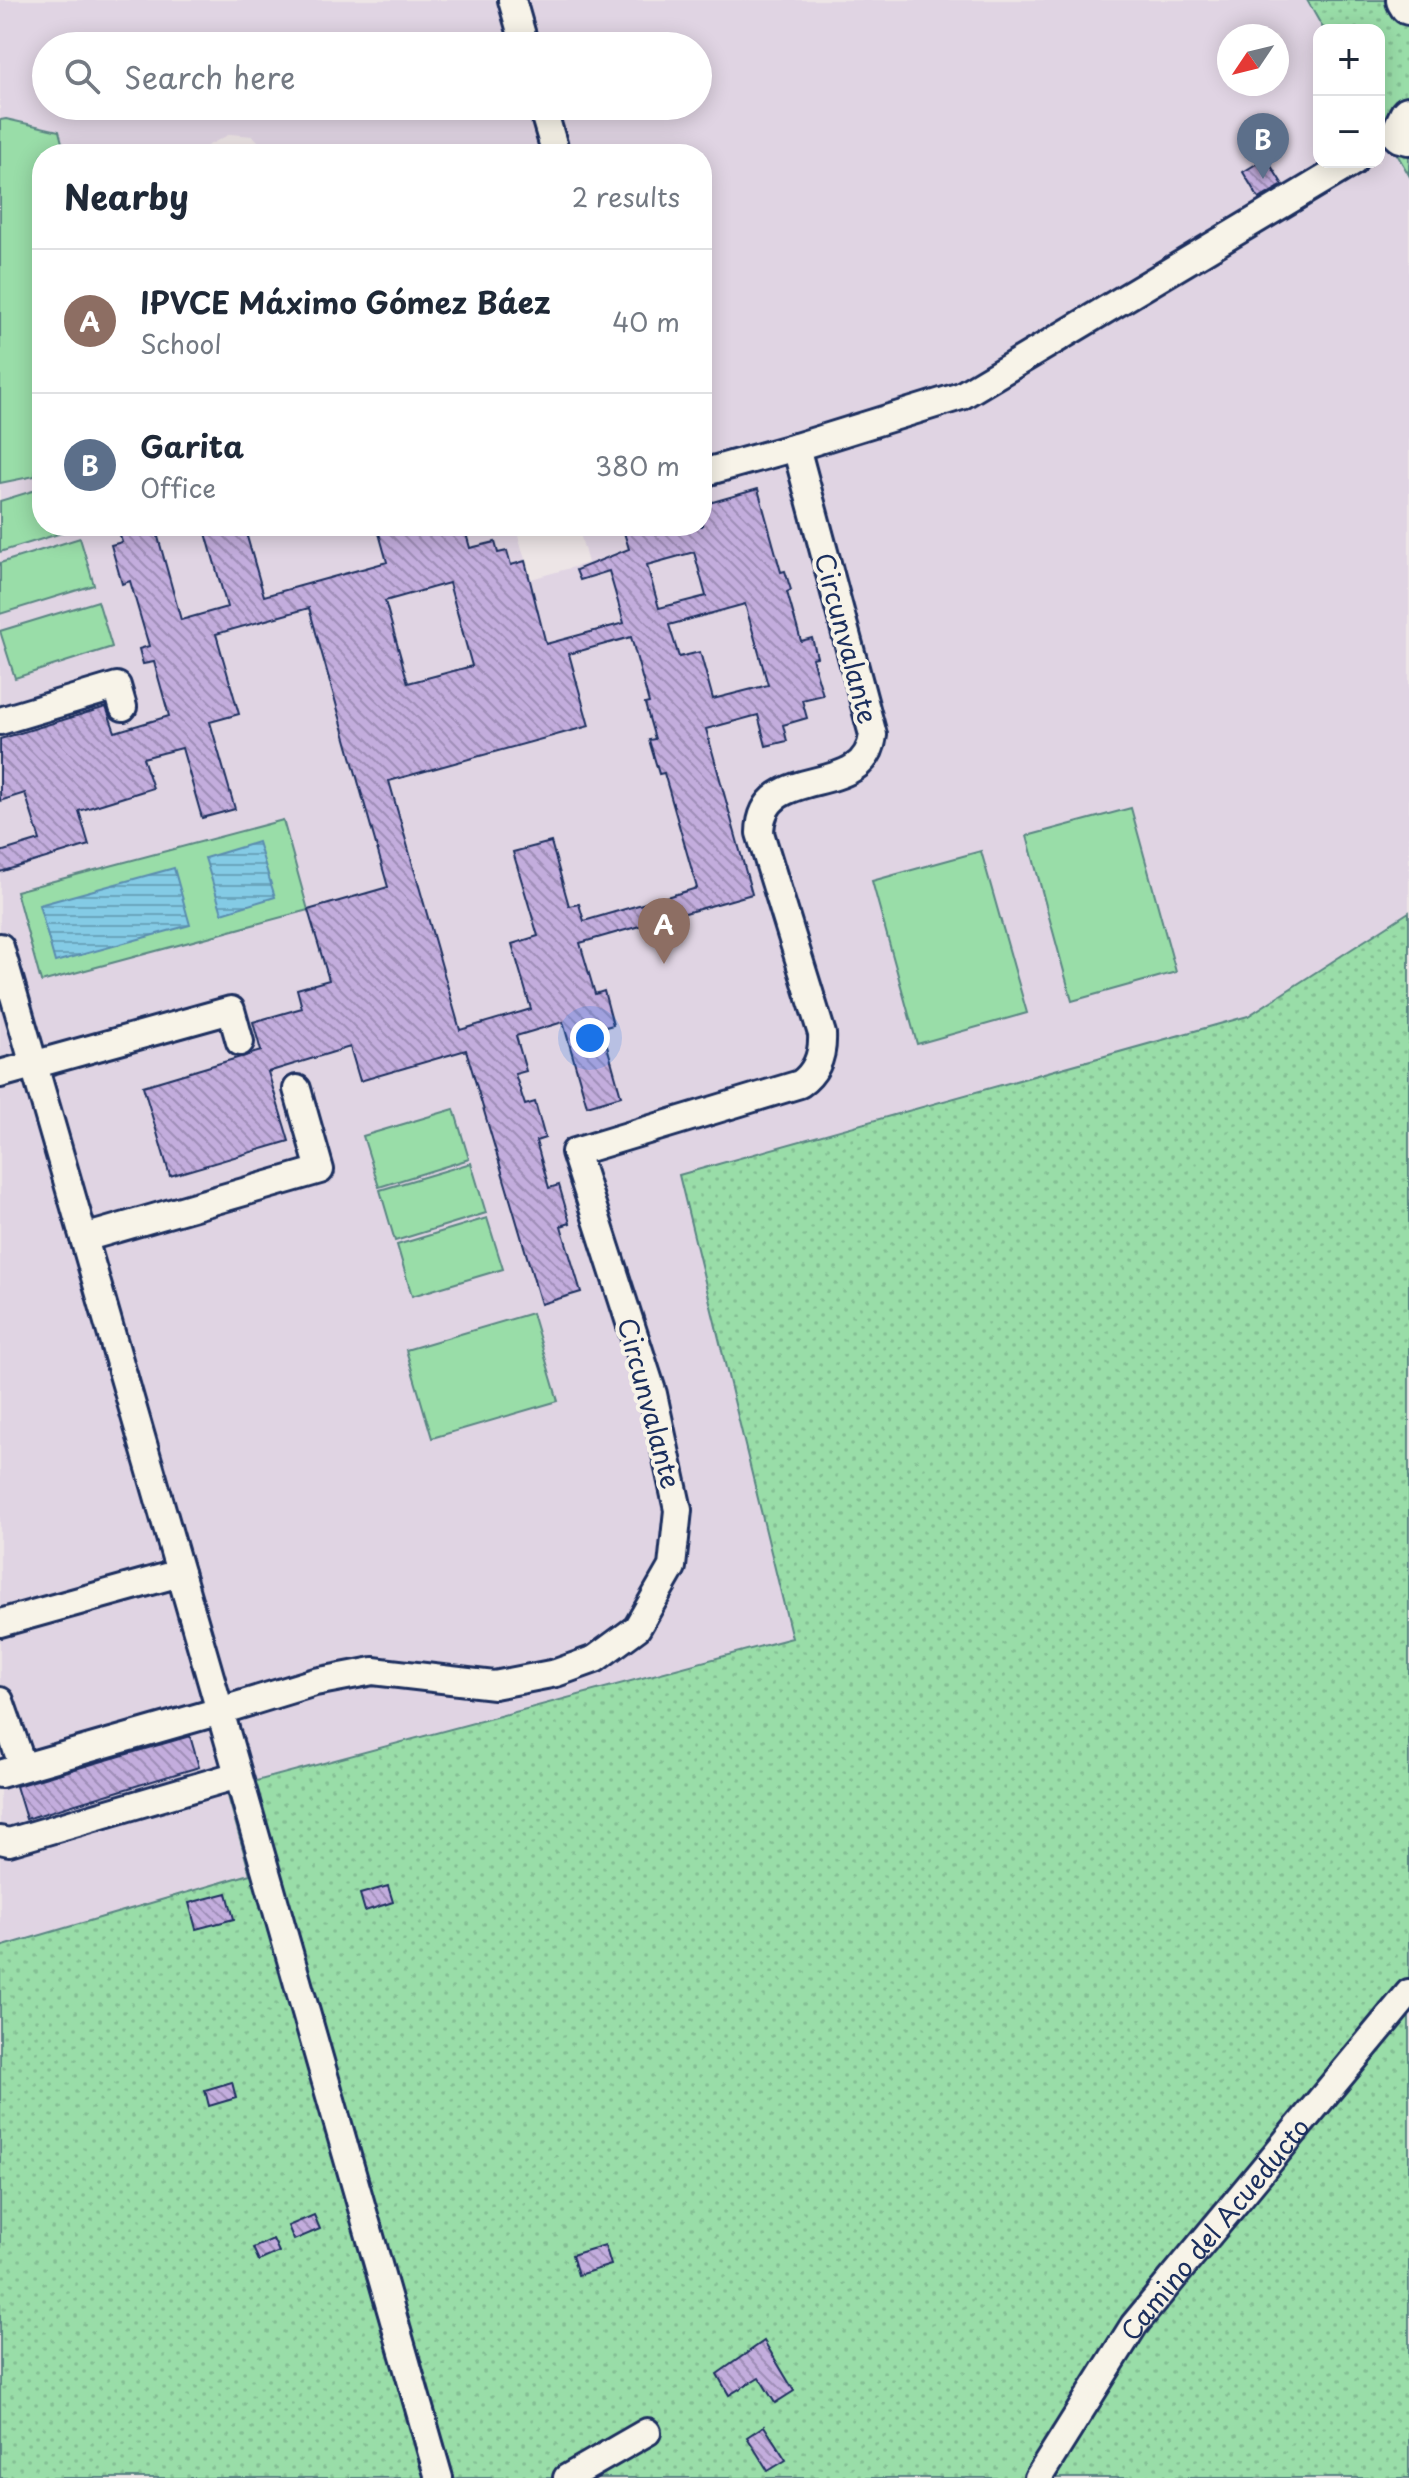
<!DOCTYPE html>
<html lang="en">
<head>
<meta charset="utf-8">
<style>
	body { margin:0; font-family:"Playpen Sans",sans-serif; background:#f6f6f7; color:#1f2937 }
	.controls { position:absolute; right:24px; top:24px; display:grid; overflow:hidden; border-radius:16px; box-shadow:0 4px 20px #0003 }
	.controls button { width:72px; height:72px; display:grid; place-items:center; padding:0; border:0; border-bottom:2px solid #e0e1e3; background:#fff; color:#1f2937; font:40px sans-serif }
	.compass { position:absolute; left:1217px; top:24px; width:72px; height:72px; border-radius:50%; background:#fff; box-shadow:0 4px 20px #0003; rotate:235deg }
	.you { position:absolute; left:590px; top:1038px; width:28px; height:28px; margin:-20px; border:6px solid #fff; border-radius:50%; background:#1a73e8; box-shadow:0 0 0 12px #1a73e833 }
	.badge { display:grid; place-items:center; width:52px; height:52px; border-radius:50%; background:#7c3aed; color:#fff; font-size:26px; font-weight:700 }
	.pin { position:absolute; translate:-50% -66px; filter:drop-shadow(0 2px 4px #0008) }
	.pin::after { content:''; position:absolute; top:42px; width:28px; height:24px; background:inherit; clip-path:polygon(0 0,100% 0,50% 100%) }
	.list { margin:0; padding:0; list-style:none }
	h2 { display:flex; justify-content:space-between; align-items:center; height:104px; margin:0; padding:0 32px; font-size:34px }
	h2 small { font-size:26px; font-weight:400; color:#747a83 }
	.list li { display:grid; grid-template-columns:52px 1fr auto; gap:24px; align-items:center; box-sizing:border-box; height:144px; padding:0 32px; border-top:2px solid #e0e1e3 }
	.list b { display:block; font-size:30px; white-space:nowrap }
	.list p { margin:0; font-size:26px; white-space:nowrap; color:#747a83 }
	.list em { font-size:26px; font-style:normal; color:#747a83 }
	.icon { flex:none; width:44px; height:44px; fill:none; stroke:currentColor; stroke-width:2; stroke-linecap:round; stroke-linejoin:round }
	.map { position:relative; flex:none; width:1409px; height:2478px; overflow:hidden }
	.search { position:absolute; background:#fff; box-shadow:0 4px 20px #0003; left:32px; top:32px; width:680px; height:88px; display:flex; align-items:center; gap:20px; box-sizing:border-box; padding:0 28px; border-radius:44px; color:#747a83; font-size:30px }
	.panel { position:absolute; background:#fff; box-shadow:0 4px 20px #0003; left:32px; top:144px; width:680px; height:392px; border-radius:32px }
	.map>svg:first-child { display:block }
	.built { fill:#e0d4e3; fill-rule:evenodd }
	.grass { fill:url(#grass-dots); stroke:#5a8683; stroke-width:2 }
	.green { fill:#99dda8; stroke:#5a8683; stroke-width:2 }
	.water { fill:url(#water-rules); stroke:#5a8daf; stroke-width:2 }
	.building { fill:url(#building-back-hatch); stroke:#1b2f5e; stroke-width:2; fill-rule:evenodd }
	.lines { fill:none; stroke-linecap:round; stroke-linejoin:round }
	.minor-casing { stroke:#1b2f5e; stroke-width:32 }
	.highway-casing { stroke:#1b2f5e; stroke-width:44 }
	.minor { stroke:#f7f3e8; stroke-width:26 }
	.highway { stroke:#f7f3e8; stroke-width:38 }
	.labels { text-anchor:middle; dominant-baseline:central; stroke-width:8; stroke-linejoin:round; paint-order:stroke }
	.street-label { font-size:26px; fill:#1b2f5e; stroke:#f7f3e8 }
</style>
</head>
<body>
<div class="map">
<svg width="1409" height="2478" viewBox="0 0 1409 2478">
	<defs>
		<pattern id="grass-dots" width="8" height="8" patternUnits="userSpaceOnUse" patternTransform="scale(2)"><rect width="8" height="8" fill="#99dda8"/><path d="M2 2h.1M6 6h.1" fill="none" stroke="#83be93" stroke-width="1.8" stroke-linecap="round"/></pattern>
		<pattern id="water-rules" width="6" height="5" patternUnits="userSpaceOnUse" patternTransform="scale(2)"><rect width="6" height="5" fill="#84cbe5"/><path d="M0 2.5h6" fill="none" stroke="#6ba5bd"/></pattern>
		<pattern id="building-back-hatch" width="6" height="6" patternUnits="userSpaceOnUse" patternTransform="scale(2)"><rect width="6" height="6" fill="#c3addd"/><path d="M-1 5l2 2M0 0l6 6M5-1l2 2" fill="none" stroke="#9e8db6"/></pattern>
	</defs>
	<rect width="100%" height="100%" fill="#ede5e6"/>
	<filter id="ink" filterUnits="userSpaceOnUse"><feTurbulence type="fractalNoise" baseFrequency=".0125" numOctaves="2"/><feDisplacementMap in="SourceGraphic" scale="16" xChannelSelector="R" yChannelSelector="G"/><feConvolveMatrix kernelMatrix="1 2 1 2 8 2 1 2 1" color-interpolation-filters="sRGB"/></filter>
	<g filter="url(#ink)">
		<path class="built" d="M0,0h1308l18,30h-7v132h60v-42l30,51v741l-161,104 -569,159 114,463 -566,151 24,85 -251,73zM1229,36h48v48h-48zM46,46h652v60h-652zM230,134l23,2 18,18h431v372h-124l10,37 -57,16 -16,-53h-473v-372h160l5,-8z"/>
		<g class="grass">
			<path d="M1307,0h102v175l-30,-52v-93h-55z"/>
			<path d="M1409,912v1566h-1409v-531l250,-73 -24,-85 566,-151 -113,-463 569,-159z"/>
		</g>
		<g class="green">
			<path d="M6,119l53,12 6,23h-23v276l-7,46 -35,7v-363z"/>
			<path d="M42,488v38l36,2 -78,24v-51z"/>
			<path d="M80,538l14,47 -94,29v-51z"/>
			<path d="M98,601l14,46 -97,31 -15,-47z"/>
			<path d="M1131,808l45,164 -104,29 -45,-165z"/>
			<path d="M283,820l25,90 -267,72 -25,-91z"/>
			<path d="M981,851l46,162 -110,31 -45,-163z"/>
			<path d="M454,1109l15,50 -90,28 -16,-51z"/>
			<path d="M471,1163l15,50 -91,28 -15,-51z"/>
			<path d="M487,1218l16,51 -91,27 -15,-51z"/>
			<path d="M532,1313l26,88 -126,37 -26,-88z"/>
		</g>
		<g class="water">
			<path d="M258,842l17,55 -53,16 -17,-55z"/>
			<path d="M174,868l16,57 -135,37 -16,-57z"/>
		</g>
		<g class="building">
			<path d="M1266,158l17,27 -24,14 -16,-27z"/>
			<path d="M758,489l23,83 4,-1 6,19 -4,2 14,49 11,-3 5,19 -5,1 11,37 -21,5 5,18 -24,7 4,16 -21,5 -8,-31 -52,14 46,165 -172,49 15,51 9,-3 9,34 -11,3 19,68 -34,10 -24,-84 -47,14 10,35 -11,3 10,31 10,-3 10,36 -9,3 13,47 10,-3 11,38 -9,3 20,66 -40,12 -75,-254 -106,31 -10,-34 -82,25 21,69 -119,35 -27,-90 118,-35 -8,-29 49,-14 -5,-19 32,-9 -21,-70 80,-23 -79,-279 -93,26 23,80 -29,8 25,87 -33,9 -20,-70 -39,10 10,30 -74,23 10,34 -89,27v-20l40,-12 -15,-47 -25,8v-62l106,-32 9,25 54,-16 -15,-54 -11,2 -4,-15 10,-3 -19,-65 -8,3 -11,-39 11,-3 -5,-16h38l26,94 46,-13 -23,-81h40l20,70 123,-34 -10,-36h87l6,22 25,-6 3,11 9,-2 4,14 14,-4 21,83 78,-21 -15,-52 -29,9 -4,-10 53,-21 -7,-23h80v-21zM694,552l12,44 -47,12 -12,-43zM449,583l23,83 -64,17 -23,-82zM745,604l23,81 -55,14 -13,-47 -21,5 -10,-32zM631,637l18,66 -4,1 10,35 -6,1 10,34 5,-1 33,115 -113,33 -5,-17 -10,2 -18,-64 -38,10 25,84 -26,8 19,65 -71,21 -71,-249 200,-55 -20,-72z"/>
			<path d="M190,1736l9,31 -173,52 -10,-33z"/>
			<path d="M388,1886l5,16 -28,9 -5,-17z"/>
			<path d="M227,1893l7,26 -38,10 -7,-26z"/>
			<path d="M232,2082l4,16 -27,8 -4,-16z"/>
			<path d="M314,2215l6,14 -26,11 -6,-14z"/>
			<path d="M273,2239l6,13 -20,9 -6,-13z"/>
			<path d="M605,2245l6,20 -33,10 -6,-20z"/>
			<path d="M764,2341l30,50 -19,12 -16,-26 -30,18 -12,-21z"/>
			<path d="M764,2426l22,34 -18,11 -21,-34z"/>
		</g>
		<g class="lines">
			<defs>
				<g id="minor">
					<path d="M512,0l13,46"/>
					<path d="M542,106l14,48"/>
					<path d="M796,447l165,-51 392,-234"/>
					<path d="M0,721l117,-35 6,21"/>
					<path d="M0,947l220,764 95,-29 58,-11 121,14 62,-12 39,-14 42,-31 35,-61 6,-57 -25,-116 -78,-242 225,-68c17,-12 23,-30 22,-50l-62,-201c1,-74 105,-30 113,-98l-77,-288 -94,26"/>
					<path d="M0,1074l231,-64 9,32"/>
					<path d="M84,1238l236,-68 -23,-81"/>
					<path d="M0,1623l180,-50"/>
					<path d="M0,1701l23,66"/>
					<path d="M0,1774l220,-63 219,767"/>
					<path d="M0,1840l9,2 229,-67"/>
					<path d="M567,2478l80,-46"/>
					<path id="s1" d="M1038,2478l96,-153 275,-332"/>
				</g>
				<g id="highway">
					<path d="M1406,0l3,5"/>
					<path d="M1409,116l-8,17 8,2"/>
				</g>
			</defs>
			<use href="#minor" class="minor-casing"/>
			<use href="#highway" class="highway-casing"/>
			<use href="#minor" class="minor"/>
			<use href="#highway" class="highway"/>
		</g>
	</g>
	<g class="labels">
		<g class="street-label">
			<text transform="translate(847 638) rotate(75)">Circunvalante</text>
			<text transform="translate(650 1403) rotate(75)">Circunvalante</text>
			<text stroke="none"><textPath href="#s1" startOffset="306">Camino del Acueducto</textPath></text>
		</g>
	</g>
</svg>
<div class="controls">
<button>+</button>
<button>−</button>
</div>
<svg class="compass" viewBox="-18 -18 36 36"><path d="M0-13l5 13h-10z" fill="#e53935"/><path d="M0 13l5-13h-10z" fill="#747a83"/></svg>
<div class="you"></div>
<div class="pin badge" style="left:664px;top:964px;background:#8d6e63">A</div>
<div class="pin badge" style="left:1263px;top:179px;background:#5c6f8a">B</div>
<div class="search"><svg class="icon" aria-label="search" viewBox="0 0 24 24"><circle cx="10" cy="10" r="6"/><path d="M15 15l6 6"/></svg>Search here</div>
<section class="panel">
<h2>Nearby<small>2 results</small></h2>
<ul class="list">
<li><span class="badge" style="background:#8d6e63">A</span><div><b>IPVCE Máximo Gómez Báez</b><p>School</p></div><em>40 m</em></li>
<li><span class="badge" style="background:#5c6f8a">B</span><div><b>Garita</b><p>Office</p></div><em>380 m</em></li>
</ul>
</section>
</div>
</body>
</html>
